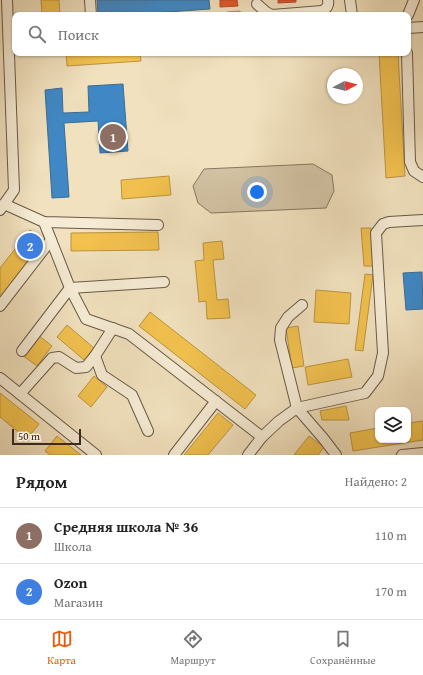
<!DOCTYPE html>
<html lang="ru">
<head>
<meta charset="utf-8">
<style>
	body { margin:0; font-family:"Gentium Book Plus",serif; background:#f6f6f6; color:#222 }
	.controls { position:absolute; right:12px; bottom:12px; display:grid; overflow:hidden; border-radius:8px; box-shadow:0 1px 3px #0004 }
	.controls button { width:36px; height:36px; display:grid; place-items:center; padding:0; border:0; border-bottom:1px solid #e0e0e0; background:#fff; color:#222; font:20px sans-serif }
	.compass { position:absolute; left:327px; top:68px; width:36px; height:36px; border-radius:50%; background:#fff; box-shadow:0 1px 3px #0004; rotate:83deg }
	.scale { position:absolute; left:12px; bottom:10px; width:69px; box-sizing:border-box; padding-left:4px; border:2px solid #3c2c1e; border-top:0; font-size:11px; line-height:14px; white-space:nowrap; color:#3c2c1e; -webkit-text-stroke:3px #f6ecd5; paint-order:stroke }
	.you { position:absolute; left:257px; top:192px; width:14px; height:14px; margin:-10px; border:3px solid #fff; border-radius:50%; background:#1a73e8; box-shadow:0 0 0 6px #1a73e833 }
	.badge { display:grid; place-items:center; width:26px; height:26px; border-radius:50%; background:#ea580c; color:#fff; font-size:13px; font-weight:700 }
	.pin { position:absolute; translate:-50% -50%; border:2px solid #fff; box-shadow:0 1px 4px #0006 }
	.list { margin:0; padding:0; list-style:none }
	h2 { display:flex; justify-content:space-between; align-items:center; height:52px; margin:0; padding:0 16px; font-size:17px }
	h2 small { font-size:13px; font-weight:400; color:#767676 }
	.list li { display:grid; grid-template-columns:26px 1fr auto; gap:12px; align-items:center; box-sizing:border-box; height:56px; padding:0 16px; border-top:1px solid #e0e0e0 }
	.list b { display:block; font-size:15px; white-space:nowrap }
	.list p { margin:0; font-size:13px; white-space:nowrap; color:#767676 }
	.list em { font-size:13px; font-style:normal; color:#767676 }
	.icon { flex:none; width:22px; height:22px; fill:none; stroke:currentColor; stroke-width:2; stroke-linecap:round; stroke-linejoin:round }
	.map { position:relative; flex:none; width:423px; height:455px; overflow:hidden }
	.search { position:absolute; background:#fff; box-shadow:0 1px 3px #0004; left:12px; right:12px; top:12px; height:44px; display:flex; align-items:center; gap:10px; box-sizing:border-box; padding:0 14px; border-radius:8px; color:#767676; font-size:15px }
	.sheet { height:164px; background:#fff }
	nav { display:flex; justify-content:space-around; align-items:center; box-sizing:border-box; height:56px; border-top:1px solid #e0e0e0; background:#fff; font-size:11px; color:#767676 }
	nav a { display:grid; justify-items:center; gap:2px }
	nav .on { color:#ea580c }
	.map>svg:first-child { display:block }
	.green { fill:#d2c2a3; stroke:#877760 }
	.homes { fill:#f2c14e; stroke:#bb9440 }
	.shops { fill:#e4572e; stroke:#b24a29 }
	.schools { fill:#3f88c5; stroke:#3e6c93 }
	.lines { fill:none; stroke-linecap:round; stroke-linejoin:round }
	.minor-casing { stroke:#695946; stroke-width:12 }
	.minor { stroke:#f6ecd5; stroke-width:10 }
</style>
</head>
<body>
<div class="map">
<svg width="423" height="455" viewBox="0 0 423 455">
	<rect width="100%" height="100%" fill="#f1e1be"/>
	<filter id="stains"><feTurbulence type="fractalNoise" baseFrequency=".005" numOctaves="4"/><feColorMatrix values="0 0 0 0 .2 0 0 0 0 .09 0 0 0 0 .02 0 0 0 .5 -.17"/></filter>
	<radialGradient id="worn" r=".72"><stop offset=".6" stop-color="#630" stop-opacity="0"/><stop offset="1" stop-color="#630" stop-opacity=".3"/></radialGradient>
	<path class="green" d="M313,164l19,11 2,16 -8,17 -115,5 -13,-10 -5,-17 11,-17z"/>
	<g class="homes">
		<path d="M41,0h18l1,15h-18z"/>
		<path d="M240,11l1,4h-14v-3z"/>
		<path d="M43,53h19v1l-18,1z"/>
		<path d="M66,53h74l1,8 -74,5z"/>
		<path d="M379,53h19l7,123 -19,2z"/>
		<path d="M169,176l2,19 -49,4 -1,-19z"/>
		<path d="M361,228h10l2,38h-9z"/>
		<path d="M30,230l14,12 -44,56v-30z"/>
		<path d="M158,232l1,18 -88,1v-18z"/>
		<path d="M222,241l2,18 -11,1 4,40 11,-1 2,19 -23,1 -1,-18 -7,1 -4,-41 9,-1 -1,-17z"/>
		<path d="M365,274l8,1 -10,76 -8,-1z"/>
		<path d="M316,290l35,3 -2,31 -35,-2z"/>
		<path d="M150,312l106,83 -11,14 -106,-83z"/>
		<path d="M67,325l27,23 -10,12 -27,-23z"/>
		<path d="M298,326l6,40 -12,2 -6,-40z"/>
		<path d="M38,335l14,11 -15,20 -15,-11z"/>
		<path d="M348,359l4,18 -44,8 -3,-18z"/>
		<path d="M94,376l13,11 -16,20 -13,-11z"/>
		<path d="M0,393l39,31 -12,15 -27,-22z"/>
		<path d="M346,406l3,14h-27l-2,-9z"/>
		<path d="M218,413l15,12 -25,30h-24z"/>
		<path d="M423,421v19l-70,11 -3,-18 28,-5v12h30v-17z"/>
		<path d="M57,436l24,19h-31l-5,-4z"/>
		<path d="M309,436l15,11 -6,8h-24z"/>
	</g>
	<g class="shops">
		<path d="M220,0h17l1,6 -18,1z"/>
		<path d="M278,0h18v2l-18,1z"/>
	</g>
	<g class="schools">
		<path d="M97,0h112l1,9 -85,6h-27z"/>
		<path d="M123,84l5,67 -28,2 -2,-32 -34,2 5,74 -17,1 -7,-108 17,-2 1,25 26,-1 -1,-26z"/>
		<path d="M422,272l1,37 -17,1 -3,-37z"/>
	</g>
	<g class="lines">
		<defs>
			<g id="minor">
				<path d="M90,0l1,15"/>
				<path d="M350,0l2,15"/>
				<path d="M257,4l9,8 6,3 50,-4c5,-3 7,-5 6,-11"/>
				<path d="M408,15l6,-15"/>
				<path d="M408,28l15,-1"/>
				<path d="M407,53l3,109 4,9 9,6"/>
				<path d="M4,204l40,18 114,3"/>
				<path d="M0,210l14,-20 -7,-190"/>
				<path d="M44,222l26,66 16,31 43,15 133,103"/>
				<path d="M302,305l-14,12 -7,11 -1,12 17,68 26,30 13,17"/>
				<path d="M0,306l51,-66"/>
				<path d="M22,351l48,-63 94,-6"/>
				<path d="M95,356l7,19 30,20 16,36"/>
				<path d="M0,378l96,77"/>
				<path d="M20,394l32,-36 7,-1 17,11 10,-1 9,-11 18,-28"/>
				<path d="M174,455l42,-54"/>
				<path d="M248,455l14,-18 17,-16 18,-13 68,-15 13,-17 5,-23 -7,-120 7,-9 6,-2 34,-2"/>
				<path d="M402,455l21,-2"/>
			</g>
		</defs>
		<use href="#minor" class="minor-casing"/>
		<use href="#minor" class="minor"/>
	</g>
	<rect width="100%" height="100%" filter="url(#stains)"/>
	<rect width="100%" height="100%" fill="url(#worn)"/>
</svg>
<div class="controls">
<button><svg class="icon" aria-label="layers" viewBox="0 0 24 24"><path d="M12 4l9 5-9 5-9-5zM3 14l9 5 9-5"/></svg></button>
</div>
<svg class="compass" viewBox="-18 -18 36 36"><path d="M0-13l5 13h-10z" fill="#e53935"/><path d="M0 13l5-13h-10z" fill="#767676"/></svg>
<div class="scale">50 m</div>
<div class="you"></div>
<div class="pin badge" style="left:113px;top:137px;background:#8d6e63">1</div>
<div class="pin badge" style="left:30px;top:246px;background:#3f7fe0">2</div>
<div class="search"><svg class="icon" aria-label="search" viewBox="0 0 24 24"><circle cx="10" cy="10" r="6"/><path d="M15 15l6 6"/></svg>Поиск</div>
</div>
<section class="sheet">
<h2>Рядом<small>Найдено: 2</small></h2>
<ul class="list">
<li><span class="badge" style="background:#8d6e63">1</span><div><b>Средняя школа № 36</b><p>Школа</p></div><em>110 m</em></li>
<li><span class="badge" style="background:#3f7fe0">2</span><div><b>Ozon</b><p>Магазин</p></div><em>170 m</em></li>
</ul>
</section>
<nav>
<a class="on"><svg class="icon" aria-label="map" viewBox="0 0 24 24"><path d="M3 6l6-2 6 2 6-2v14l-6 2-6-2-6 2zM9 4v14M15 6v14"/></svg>Карта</a>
<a><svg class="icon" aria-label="directions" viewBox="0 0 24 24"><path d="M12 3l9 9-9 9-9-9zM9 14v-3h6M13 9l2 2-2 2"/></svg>Маршрут</a>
<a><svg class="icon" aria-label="saved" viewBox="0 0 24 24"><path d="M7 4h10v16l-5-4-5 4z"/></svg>Сохранённые</a>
</nav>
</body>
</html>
